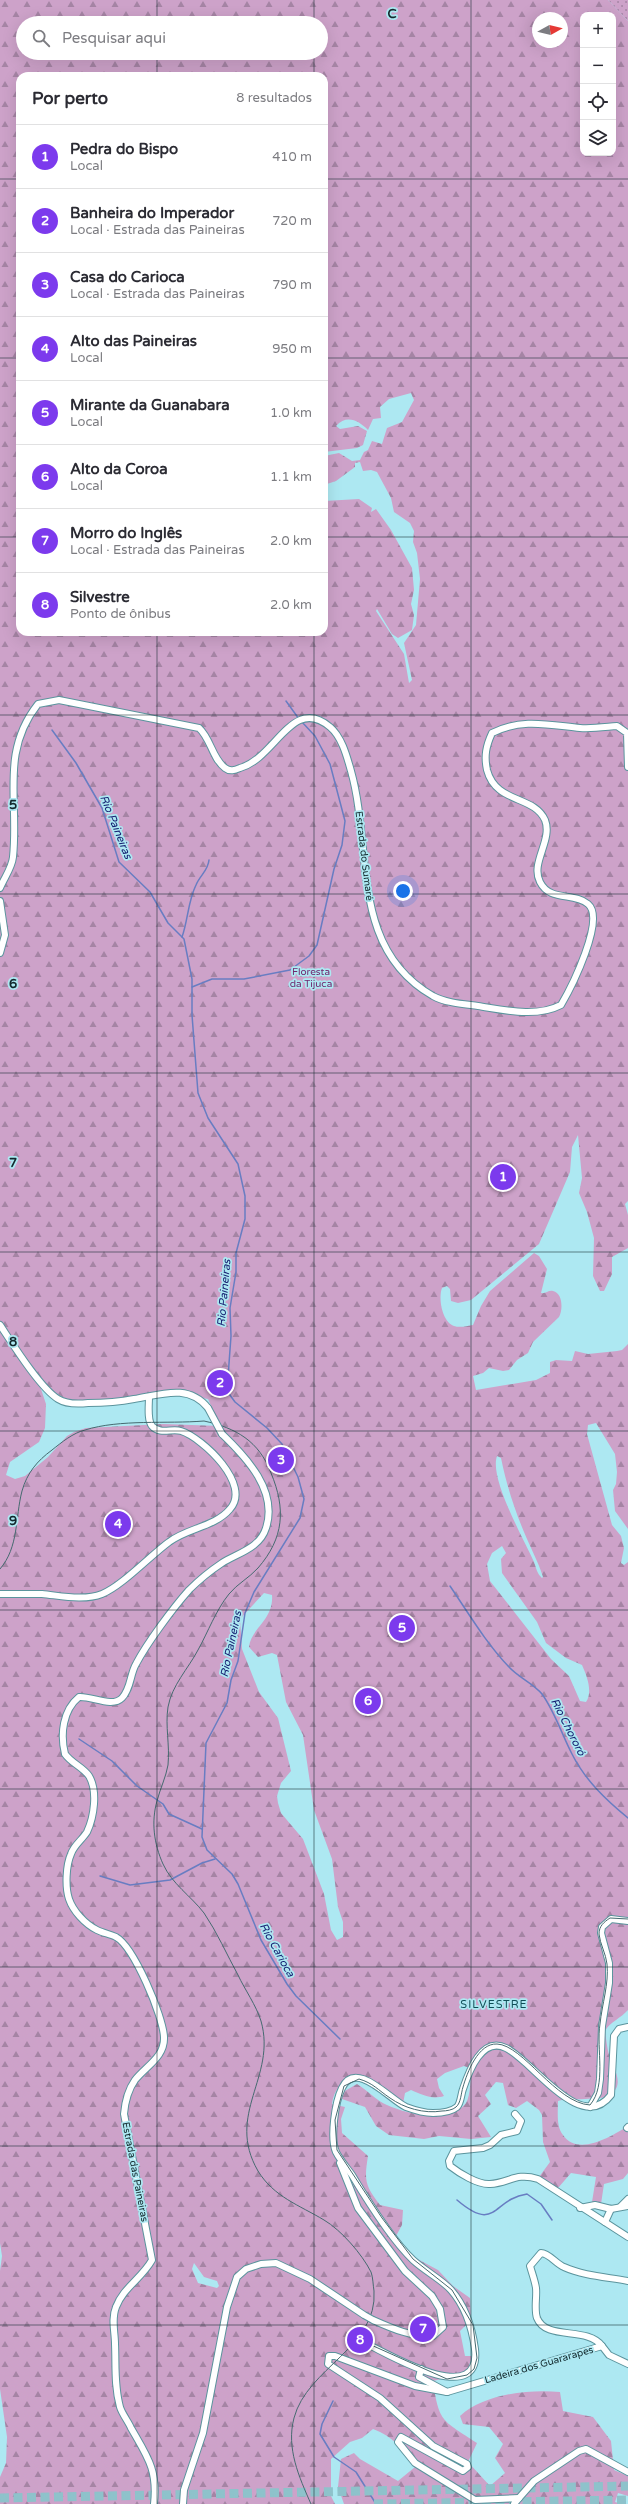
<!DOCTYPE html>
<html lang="pt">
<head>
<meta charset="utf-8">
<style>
	body { margin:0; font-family:"Varela Round",sans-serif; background:#f2f2f3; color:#2b2b33 }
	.controls { position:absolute; right:12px; top:12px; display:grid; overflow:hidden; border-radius:8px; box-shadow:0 4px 16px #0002 }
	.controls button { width:36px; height:36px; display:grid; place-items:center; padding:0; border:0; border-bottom:1px solid #e1e1e2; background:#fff; color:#2b2b33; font:20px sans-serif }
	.compass { position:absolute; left:532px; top:12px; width:36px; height:36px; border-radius:50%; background:#fff; box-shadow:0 4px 16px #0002; rotate:82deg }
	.you { position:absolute; left:403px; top:891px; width:14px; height:14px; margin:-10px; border:3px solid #fff; border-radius:50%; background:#1a73e8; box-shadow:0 0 0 6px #1a73e833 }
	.badge { display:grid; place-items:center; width:26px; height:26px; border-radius:50%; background:#7c3aed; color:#fff; font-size:13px; font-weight:700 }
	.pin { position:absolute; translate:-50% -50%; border:2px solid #fff; box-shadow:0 1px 4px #0006 }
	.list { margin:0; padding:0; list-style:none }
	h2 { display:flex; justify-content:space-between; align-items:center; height:52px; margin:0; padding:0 16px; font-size:17px }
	h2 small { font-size:13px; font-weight:400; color:#7c7c81 }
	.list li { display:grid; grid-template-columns:26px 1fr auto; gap:12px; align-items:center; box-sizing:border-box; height:64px; padding:0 16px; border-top:1px solid #e1e1e2 }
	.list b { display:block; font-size:15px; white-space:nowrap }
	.list p { margin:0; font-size:13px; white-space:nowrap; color:#7c7c81 }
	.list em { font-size:13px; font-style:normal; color:#7c7c81 }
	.icon { flex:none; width:22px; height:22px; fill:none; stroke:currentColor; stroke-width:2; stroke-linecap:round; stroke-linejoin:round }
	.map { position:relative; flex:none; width:628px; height:2504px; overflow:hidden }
	.search { position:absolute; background:#fff; box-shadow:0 4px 16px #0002; left:16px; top:16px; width:312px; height:44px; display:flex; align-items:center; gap:10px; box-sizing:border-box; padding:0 14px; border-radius:22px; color:#7c7c81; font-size:15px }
	.panel { position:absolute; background:#fff; box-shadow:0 4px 16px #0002; left:16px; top:72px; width:312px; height:564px; border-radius:12px }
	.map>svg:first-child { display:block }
	.grass { fill:url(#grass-dots) }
	.forest { fill:url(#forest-firs); fill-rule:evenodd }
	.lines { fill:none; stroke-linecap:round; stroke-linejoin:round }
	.stream { stroke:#687dc2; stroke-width:1.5 }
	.highway-tunnel { stroke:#8ec2cb; stroke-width:9; stroke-dasharray:9 4.5; stroke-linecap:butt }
	.minor-casing { stroke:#5b949d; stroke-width:8 }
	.minor { stroke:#fff; stroke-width:6 }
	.tram { stroke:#466a70; stroke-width:1 }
	.minor-bridge-casing { stroke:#5b949d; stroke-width:8; stroke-linecap:butt }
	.minor-bridge { stroke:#fff; stroke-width:6 }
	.grid { fill:none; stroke:#12292d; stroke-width:1; stroke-opacity:0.55 }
	.labels { text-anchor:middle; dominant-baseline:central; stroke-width:3.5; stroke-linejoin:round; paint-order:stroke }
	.street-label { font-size:10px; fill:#12292d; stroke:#ade8f2 }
	.park-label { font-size:10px; fill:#70266d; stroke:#ade8f2 }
	.water-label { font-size:11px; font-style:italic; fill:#162172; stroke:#ade8f2 }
	.neighbourhood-label { font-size:11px; letter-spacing:1px; fill:#104e57; stroke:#ade8f2 }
	.grid-label { font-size:13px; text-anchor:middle; font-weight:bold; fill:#12292d; stroke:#ade8f2; stroke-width:3.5; stroke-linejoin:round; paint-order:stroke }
</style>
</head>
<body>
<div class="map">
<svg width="628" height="2504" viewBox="0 0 628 2504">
	<defs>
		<pattern id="grass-dots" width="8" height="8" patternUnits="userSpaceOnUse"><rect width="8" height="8" fill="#cda2c9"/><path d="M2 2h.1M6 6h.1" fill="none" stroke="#a584a4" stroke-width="1.8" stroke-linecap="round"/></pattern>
		<pattern id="forest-firs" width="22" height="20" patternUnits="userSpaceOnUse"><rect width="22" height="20" fill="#cda2c9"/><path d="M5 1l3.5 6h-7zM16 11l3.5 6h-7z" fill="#a584a4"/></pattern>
	</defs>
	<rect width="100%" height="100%" fill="#ade8f2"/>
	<path class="grass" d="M608,0h20v21z"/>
	<path class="forest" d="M0,0h608l20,21v1180l-3,3 3,11v33l-16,9v17l-8,17h-4l-7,-15 1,-38 -7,-26 -8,-19 3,-15 -4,-43 -6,12 -2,25 -31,72 -68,56 -13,3 -7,-2 -1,-12 -3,-3 -5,2c-4,10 0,34 12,38 6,2 13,0 19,-1l8,-19 9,-15 44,-38 5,3 8,13 -6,24c5,1 7,-3 12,-2 10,2 10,19 6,26l-26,25 -5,11 -11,7 -8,10 -6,1 -14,-3 -6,5 -10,3 3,14 60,-10 14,-7v-11l6,-2 16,1 3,-10 13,3 29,-3 5,-1 6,-6v185l-13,-18 -2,-21 3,-6 1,-12 -2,-18 -19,-31 -8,2 -1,9 25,91 9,11 3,12 -3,15 3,2 4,-3v448c-7,8 -18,12 -23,21 1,8 2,16 4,24 4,13 17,29 1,40 -6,4 -18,3 -25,4 -10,1 -17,-1 -27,2 0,10 -2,26 5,34 15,22 49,1 65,-9v47l-5,6 -19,5 -3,20 -9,-2 4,-25 -25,-4 -13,15 -19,-11 11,-15 -7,-20 -1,-27 -3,-5 -12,-9 -11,7 -8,-3 -5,-22 -7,-1 -11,13 6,9 -13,12 13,21 -20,2 -32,-3 -15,3 -35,-4 -13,-9 -11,-19 -23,-8 1,-7 14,-8c10,6 20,17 30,21 20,9 63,20 79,-2 5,-8 4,-25 6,-34l-8,-3 -19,7 -8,6 2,9 5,8c-12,4 -21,-1 -33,-6l-6,3 -2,11 -48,-26c-14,4 -21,11 -23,26l13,3 -4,12 1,14 26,23c-4,25 -3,29 12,49l23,5 -1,15 -6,11 14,19 28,15 15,16 17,12 1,22 -11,11 5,25h7l-5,17 -34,8c6,43 10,39 44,62l-9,19 22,24 15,-13 -10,-15 8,-14 -14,-17 -26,-3 -3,-8c24,-22 69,-27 100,-24l3,19 30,6 18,24 3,29 14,6v20l-10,-3 -3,9 7,2h-278l-6,-17 3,-28 13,-6 6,6 38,22 17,-14c-12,-17 -22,-31 -42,-38l-11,9 -12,4 -19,17v37l4,8h-335v-27l6,-14 1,-26 -7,-48v-118l2,-15 -2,-13zM583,15h30v138h-30zM538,18h24v24h-24zM23,23h298v30h-298zM20,76h304v376l33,-4 6,-3 4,-14 -9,-5 -18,3 -4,-3c11,-12 23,-5 32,4l5,-11 8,-1 -1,-11 9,-8 22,-6 3,7 -12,22 -15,6 -5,16 -10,-3 -4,9 -4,2 -4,8 -8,1 -13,-8 -15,3v29l12,-4 19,-14v-4l5,-1 3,9 8,-1 6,2 14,26 3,14 16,11 4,8 -1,11 4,11 3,26 -4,46 -12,18 8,37 -3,3 -5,-29 -28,-43 1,-2 15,25 6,4 14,-8 2,-15 -3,-11 3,-14 -2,-22 -21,-38 -15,-21 -5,3 1,-4 -13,-9 -35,2v131h-304zM39,1383l27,16 18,5 100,-9 24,4 12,27 -57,-2 -77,4 -12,4 -7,4 -19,21 -23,19 -10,3 -9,-4 4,-13 29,-20 6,-14 1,-24zM497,1456l4,2c5,25 13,50 23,74 6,15 14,29 19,45l-1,1c-5,-4 -6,-11 -8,-16 -10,-23 -45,-83 -37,-106zM502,1546l4,7 -5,6 1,14 35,49 9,21 20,15 16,7c5,11 11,27 4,37l-6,-1 -11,-25 -18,-17 -61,-78 -3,-17 5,-11zM264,1593l8,2c2,25 -21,33 -23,52l9,10 14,-4 5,2 9,47 17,33 11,75 18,49 6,48 5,15v15l-6,3 -6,-10 -7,-36 -21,-55 -22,-26 -3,-10 -1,-7 4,-13 10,-12 -13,-53 -19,-26 -17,-43 -2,-30zM194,2263l10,14 13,4 2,5 -2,2 -19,-5 -6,-14z"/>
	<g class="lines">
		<g class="stream">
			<path d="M286,701l13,18"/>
			<path d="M52,730l24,33 26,45 17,54 31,30 18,31 16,16 8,40v36l6,78 10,25 30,46 7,32v23l-9,34v19l-6,36 1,28 -4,55 8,11 32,26 15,16 16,33 6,22 -4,19 -46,74 -9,21 -7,48 -7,19 -4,23 -21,40 -4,94 5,13 25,24 6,10 23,56 26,44 9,12 44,43"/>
			<path d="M182,937c6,-17 6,-36 14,-52 4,-10 12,-14 13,-25"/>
			<path d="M192,987l20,-8h32l46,-9 19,-14 8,-11 17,-76 8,-24 3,-24 -15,-57 -15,-28 -13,-14"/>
			<path d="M450,1586c19,28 36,57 59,81 10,11 24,16 33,27 13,18 20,41 30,60 13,26 34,46 56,64"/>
			<path d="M79,1739l33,22 25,25 26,18 6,10 33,15"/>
			<path d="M100,1876l30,9 40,-5 32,-17 13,-4"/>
			<path d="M457,2200c40,34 35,-1 70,-6l14,10 11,16"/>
			<path d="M333,2401l-11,23 -2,10 14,23 22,15 20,32"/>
		</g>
		<g class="highway-tunnel">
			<path d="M0,2498l628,-12"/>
			<path d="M374,2504l254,-4"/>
		</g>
		<defs>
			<g id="minor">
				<path d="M0,888c4,-10 12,-20 13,-31 6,-57 -13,-105 25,-153l21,-4 140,28c12,11 13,30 26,40 5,4 10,2 15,0 36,-10 52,-73 90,-41 12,10 17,30 21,44 22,78 -2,177 82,225 13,7 30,8 45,10 26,4 58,12 83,-1 10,-17 45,-86 27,-101 -14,-12 -38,-2 -48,-22 -10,-19 13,-42 5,-62 -11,-25 -49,-16 -58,-50 -3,-14 -1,-24 5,-37 29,-15 57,-8 88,-5 12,1 25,-1 37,-2l10,7 1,34"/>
				<path d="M0,901l5,34 -5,18"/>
				<path d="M0,1325c12,18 40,63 58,74 8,5 21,5 30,4 16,0 31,-1 46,-4 26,-4 54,-16 74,9"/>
				<path d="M0,1594c14,0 28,0 42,0 20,2 42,7 60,0 20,-8 49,-39 67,-52 18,-14 46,-15 61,-33 22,-24 -27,-71 -49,-78 -9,-3 -21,4 -29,-5 -5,-6 -3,-21 -3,-29"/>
				<path d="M590,2107l8,-14 2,-14 2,-53 7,-43v-20l-8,-30 1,-6 9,-8 17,2"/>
				<path d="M515,2114l6,7 -4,10 -16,4 -11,10 -7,3 -29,3 -5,10 1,5c9,7 28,19 40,18 19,-1 26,-12 48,-5l90,58"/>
				<path d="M627,2128l1,-1"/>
				<path d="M340,2163l18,45 47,63 27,25 8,13 3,18 -10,9c-21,1 -40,-7 -60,-16"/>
				<path d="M621,2206l7,-7"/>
				<path d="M580,2208l15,-3 16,4 17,-3"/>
				<path d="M605,2222l6,-13"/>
				<path d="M358,2339c22,11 124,73 117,10 -3,-22 -9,-42 -24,-59 -10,-11 -26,-19 -38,-30 -20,-19 -46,-60 -61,-85 -5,-7 -12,-15 -16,-23 -6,-14 -1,-50 6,-64 14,-29 48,12 64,19 8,3 19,6 27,6 7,0 18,-1 24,-6 4,-4 4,-13 6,-18 6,-18 19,-53 43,-41 27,13 75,87 105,47l3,-59 5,-7 9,-2"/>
				<path d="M602,2346l7,9 19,9"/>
				<path d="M421,2369l-2,8 28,15 155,-46c-15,-20 -56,-5 -65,-28 -3,-9 0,-21 -1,-30 -1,-7 -4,-15 -6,-22l11,-13c8,0 15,11 23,14 20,9 43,10 64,14"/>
				<path d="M447,2392l-32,-6 -80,-30h-6l-1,8 52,34 53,48 34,18 1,3 -5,4 -62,-34 -3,5 17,21 60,37 44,-2 -5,6"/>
				<path d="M519,2498l15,-17 45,-30 7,-2 42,23"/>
				<path d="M154,2504c4,-34 -7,-48 -23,-76 -3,-7 -9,-14 -11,-21 -6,-22 -4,-42 -5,-63 0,-12 -4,-25 1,-37 7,-19 26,-29 36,-47l-28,-146c1,-12 4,-24 11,-34 11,-14 30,-23 29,-43 -1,-21 -30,-90 -48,-100 -6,-3 -13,-4 -19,-7 -12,-6 -24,-19 -28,-31 -4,-12 -3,-34 2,-45 3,-9 11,-14 16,-22 7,-15 11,-41 2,-56 -6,-9 -18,-13 -24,-22 -5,-20 -2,-44 14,-57 13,-1 33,11 43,1 9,-9 8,-24 14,-34 11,-21 37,-56 53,-74 10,-10 21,-19 33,-27 16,-10 38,-15 44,-35 12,-37 -19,-70 -44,-94"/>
				<path d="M183,2504l1,-14 19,-57 24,-126 10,-30 9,-8 15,-5 15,-1 34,16 54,36"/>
			</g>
		</defs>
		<use href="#minor" class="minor-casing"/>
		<use href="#minor" class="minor"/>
		<g class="tram">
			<path d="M0,1569c19,-22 15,-51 22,-78 5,-18 15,-30 30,-41 10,-8 21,-17 33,-20 35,-11 82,-6 119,-9 32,7 55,20 67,52 15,36 13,65 -13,95 -9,10 -21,16 -29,26 -13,16 -21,38 -31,56 -10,19 -26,35 -30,57 -3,19 2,38 0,58 -2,12 -8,24 -11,36 -6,21 -3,43 6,63 9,20 28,32 41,49 13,19 23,42 34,62 7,15 18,30 23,46 16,56 -36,93 -3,150 16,26 41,34 66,49 17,10 38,34 47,52 2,5 2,13 3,19 4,56 -67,77 -80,127 -8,30 5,59 17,86"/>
			<path d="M360,2340l87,39 20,-4 7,-6 3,-11 -4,-33 -21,-35 -39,-31 -31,-41 -45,-68 -2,-30 9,-34 15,-7c14,4 19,11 31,19 14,10 34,16 52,13 4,0 11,-1 14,-4 5,-4 5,-14 7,-20 4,-14 15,-44 34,-43 26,1 59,59 93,61 17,-20 6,-56 10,-81 2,-20 9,-40 7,-60 -1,-10 -7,-20 -8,-30 0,-8 5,-12 11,-16l18,1"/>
		</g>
		<defs>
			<g id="minor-bridge">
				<path d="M208,1408l14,26"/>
				<path d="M364,2315l9,5"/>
			</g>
		</defs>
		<use href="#minor-bridge" class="minor-bridge-casing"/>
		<use href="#minor-bridge" class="minor-bridge"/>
	</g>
	<path class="grid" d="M157,0v23M314,0v23M471,0v2504M157,53v23M314,53v23M0,179h20M324,179h304M0,358h20M324,358h304M0,537h20M324,537h304M157,632v1872M314,632v1872M0,715h628M0,894h628M0,1073h628M0,1252h628M0,1431h628M0,1610h628M0,1789h628M0,1967h628M0,2146h628M0,2325h628"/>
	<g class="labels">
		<g class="street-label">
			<text transform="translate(364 856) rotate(83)">Estrada do Sumaré</text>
			<text transform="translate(135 2172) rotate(79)">Estrada das Paineiras</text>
			<text transform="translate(539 2365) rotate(-16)">Ladeira dos Guararapes</text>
		</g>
		<g class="park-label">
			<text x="311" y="972">Floresta<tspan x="311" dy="12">da Tijuca</tspan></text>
		</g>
		<g class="water-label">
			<text transform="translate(116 827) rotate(68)">Rio Paineiras</text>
			<text transform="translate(224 1293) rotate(-85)">Rio Paineiras</text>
			<text transform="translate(231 1644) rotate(-78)">Rio Paineiras</text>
			<text transform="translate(568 1727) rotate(63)">Rio Chororó</text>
			<text transform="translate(277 1950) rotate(61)">Rio Carioca</text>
		</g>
		<g class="neighbourhood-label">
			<text x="494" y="2004">SILVESTRE</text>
		</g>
	</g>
	<g class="grid-label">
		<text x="392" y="18">C</text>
		<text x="13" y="809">5</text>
		<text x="13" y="988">6</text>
		<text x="13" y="1167">7</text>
		<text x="13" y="1346">8</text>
		<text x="13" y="1525">9</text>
	</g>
</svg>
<div class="controls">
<button>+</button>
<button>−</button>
<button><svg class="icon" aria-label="locate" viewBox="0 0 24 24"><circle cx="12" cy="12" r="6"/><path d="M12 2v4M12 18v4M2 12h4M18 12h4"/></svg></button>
<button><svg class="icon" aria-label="layers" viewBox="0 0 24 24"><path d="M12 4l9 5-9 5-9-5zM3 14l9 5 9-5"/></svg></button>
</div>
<svg class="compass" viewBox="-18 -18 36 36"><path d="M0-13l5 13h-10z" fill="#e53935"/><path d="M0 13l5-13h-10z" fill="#7c7c81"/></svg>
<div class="you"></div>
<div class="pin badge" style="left:503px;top:1177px">1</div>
<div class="pin badge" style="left:220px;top:1383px">2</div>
<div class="pin badge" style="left:281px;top:1460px">3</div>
<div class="pin badge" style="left:118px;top:1524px">4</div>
<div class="pin badge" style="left:402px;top:1628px">5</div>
<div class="pin badge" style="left:368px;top:1701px">6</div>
<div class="pin badge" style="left:423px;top:2329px">7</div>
<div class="pin badge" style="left:360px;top:2340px">8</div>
<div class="search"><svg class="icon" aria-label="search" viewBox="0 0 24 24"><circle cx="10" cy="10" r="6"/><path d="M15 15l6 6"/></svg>Pesquisar aqui</div>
<section class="panel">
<h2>Por perto<small>8 resultados</small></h2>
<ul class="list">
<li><span class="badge">1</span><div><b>Pedra do Bispo</b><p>Local</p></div><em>410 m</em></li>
<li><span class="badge">2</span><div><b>Banheira do Imperador</b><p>Local · Estrada das Paineiras</p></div><em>720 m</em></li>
<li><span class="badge">3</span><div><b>Casa do Carioca</b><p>Local · Estrada das Paineiras</p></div><em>790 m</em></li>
<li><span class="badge">4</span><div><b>Alto das Paineiras</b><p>Local</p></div><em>950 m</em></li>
<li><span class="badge">5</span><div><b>Mirante da Guanabara</b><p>Local</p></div><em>1.0 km</em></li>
<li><span class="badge">6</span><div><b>Alto da Coroa</b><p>Local</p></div><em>1.1 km</em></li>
<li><span class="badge">7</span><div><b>Morro do Inglês</b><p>Local · Estrada das Paineiras</p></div><em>2.0 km</em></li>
<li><span class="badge">8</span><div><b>Silvestre</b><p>Ponto de ônibus</p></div><em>2.0 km</em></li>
</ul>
</section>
</div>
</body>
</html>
